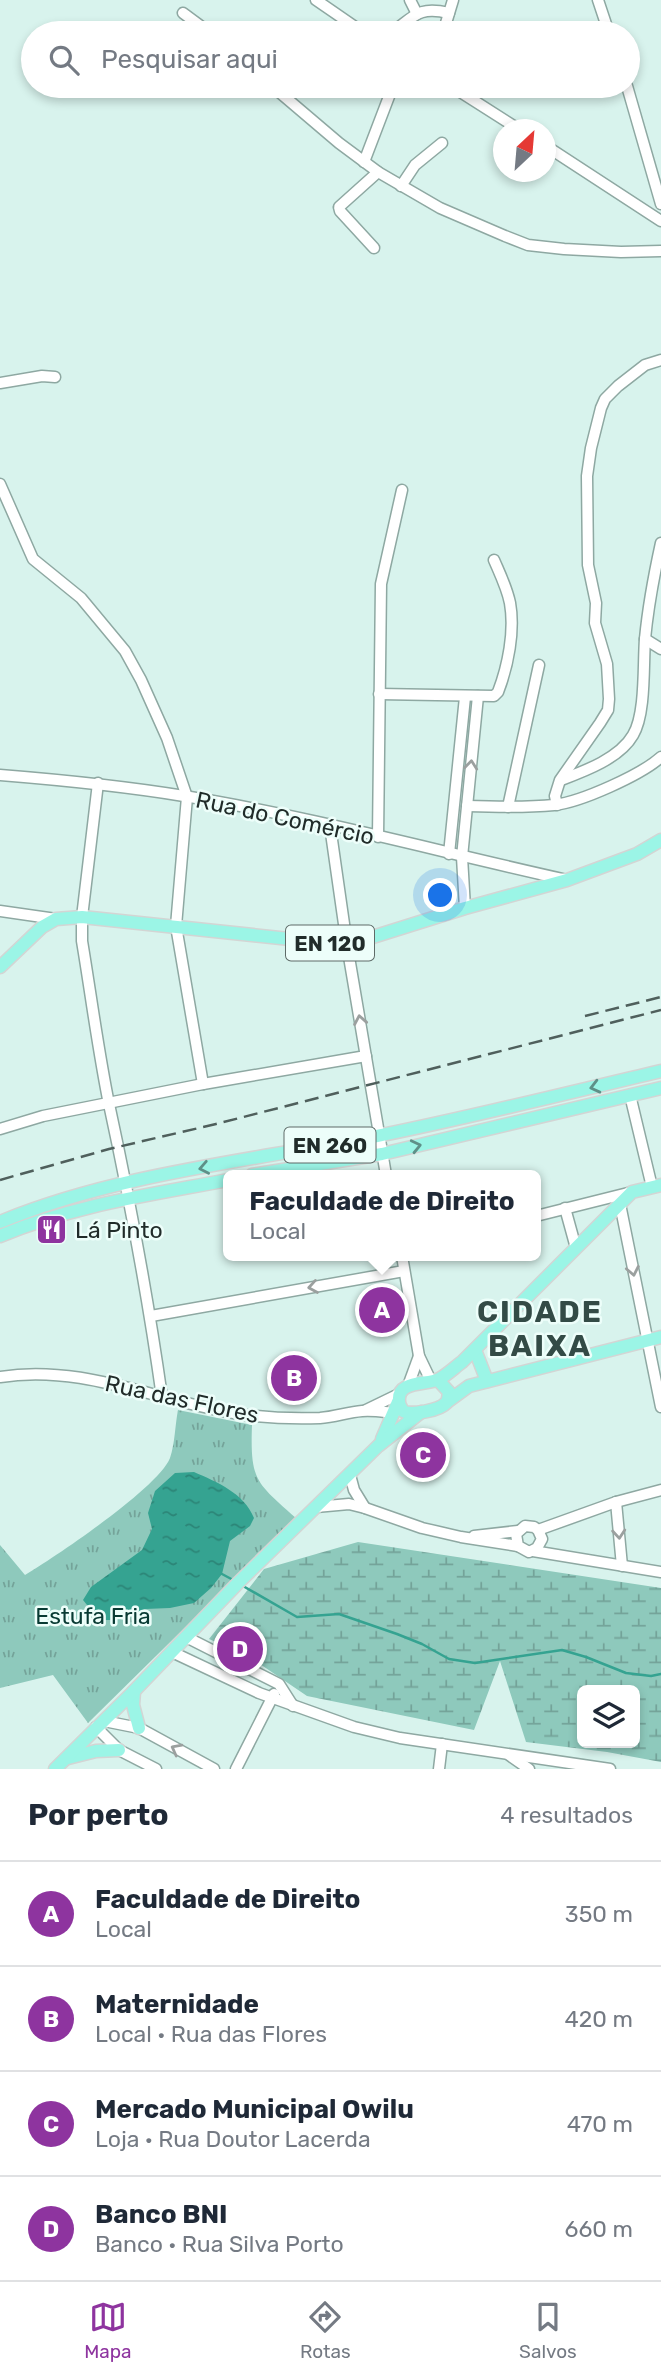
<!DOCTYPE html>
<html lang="pt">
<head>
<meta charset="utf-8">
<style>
	body { margin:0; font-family:Rubik,sans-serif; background:#f6f6f7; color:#1f2937 }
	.controls { position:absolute; right:21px; bottom:21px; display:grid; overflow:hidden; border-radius:10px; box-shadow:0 4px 10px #0003 }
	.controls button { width:63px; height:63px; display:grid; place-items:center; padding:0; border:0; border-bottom:2px solid #e0e1e3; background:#fff; color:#1f2937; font:35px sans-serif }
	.compass { position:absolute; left:493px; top:119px; width:63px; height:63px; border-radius:50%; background:#fff; box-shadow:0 4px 10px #0003; rotate:26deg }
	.you { position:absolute; left:441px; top:896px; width:24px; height:24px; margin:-18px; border:5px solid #fff; border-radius:50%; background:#1a73e8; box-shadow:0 0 0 10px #1a73e833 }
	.badge { display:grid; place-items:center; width:46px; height:46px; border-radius:50%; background:#8e349f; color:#fff; font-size:23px; font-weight:700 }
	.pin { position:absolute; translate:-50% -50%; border:4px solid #fff; box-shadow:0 2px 7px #0006 }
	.popup { position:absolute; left:223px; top:1170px; width:318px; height:91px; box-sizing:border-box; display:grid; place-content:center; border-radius:10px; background:#fff; filter:drop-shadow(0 2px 5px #0005); font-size:23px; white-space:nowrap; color:#747a83 }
	.popup b { font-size:26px; color:#1f2937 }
	.popup::after { content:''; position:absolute; left:50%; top:100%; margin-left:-14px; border:14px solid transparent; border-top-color:#fff }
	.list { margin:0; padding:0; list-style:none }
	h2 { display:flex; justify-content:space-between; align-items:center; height:91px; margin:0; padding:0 28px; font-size:30px }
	h2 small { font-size:23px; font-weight:400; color:#747a83 }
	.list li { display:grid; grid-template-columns:46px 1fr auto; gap:21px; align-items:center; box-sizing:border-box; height:105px; padding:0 28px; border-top:2px solid #e0e1e3 }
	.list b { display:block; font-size:26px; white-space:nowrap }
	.list p { margin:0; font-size:23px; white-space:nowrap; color:#747a83 }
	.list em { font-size:23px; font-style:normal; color:#747a83 }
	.icon { flex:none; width:38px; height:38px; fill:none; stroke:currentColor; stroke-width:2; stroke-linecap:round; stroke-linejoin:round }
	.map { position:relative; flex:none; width:661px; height:1769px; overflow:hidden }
	.search { position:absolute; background:#fff; box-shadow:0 4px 10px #0003; left:21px; right:21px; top:21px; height:77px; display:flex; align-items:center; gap:18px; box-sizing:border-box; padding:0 24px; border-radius:38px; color:#747a83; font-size:26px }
	.sheet { height:511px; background:#fff }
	nav { display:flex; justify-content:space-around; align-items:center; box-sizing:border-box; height:98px; border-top:2px solid #e0e1e3; background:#fff; font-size:19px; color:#747a83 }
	nav a { display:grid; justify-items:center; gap:4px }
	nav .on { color:#8e349f }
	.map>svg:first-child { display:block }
	.wetland { fill:url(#wetland-marsh); fill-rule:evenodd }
	.park { fill:url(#park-tufts) }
	.water { fill:url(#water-ripples) }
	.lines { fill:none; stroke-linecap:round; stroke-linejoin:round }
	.stream { stroke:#35a391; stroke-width:2.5 }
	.minor-casing { stroke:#8ea8a2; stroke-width:13 }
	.major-casing { stroke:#d3d5d4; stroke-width:15 }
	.minor { stroke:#fff; stroke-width:10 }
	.major { stroke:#9bf5e6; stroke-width:12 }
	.rail { stroke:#4f5f5c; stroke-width:2.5; stroke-dasharray:14 7; stroke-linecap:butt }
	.oneway { stroke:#9ba09f }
	.oneway2 { stroke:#5e9088 }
	.labels { text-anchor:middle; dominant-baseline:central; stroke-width:5; stroke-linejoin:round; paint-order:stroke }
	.shield { fill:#edfefa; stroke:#5e6b68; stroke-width:2 }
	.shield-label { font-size:21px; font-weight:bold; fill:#212c2a }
	.street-label { font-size:23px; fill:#212c2a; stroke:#edfefa }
	.poi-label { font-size:23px; fill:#212c2a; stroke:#edfefa; text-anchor:start }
	.park-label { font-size:23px; fill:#083a33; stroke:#edfefa }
	.district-label { font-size:30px; font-weight:bold; letter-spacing:2px; fill:#334b46; stroke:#edfefa }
</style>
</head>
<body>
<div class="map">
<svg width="661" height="1769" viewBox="0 0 661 1769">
	<defs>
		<pattern id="wetland-marsh" width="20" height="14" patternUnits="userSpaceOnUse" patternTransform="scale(1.75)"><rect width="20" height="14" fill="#8ec9bc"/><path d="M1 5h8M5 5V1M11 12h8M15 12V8" fill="none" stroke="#74a399"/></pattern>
		<pattern id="park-tufts" width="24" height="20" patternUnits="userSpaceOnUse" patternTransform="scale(1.75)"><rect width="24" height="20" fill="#8ec9bc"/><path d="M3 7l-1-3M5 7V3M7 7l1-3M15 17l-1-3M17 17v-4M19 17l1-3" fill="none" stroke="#74a399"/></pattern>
		<pattern id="water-ripples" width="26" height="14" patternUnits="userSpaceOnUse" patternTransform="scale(1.75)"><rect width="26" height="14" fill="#35a391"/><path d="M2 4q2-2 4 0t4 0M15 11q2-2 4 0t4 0" fill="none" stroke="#2c8577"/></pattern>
	</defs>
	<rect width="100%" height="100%" fill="#d8f3ed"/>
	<path class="wetland" d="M358,1542l303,46v174l-54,-10 -81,-10 -26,-81 -26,69 -167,-34 -56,-38 -42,-19 55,-70zM582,1690h53v53h-53z"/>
	<path class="park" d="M178,1410l74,15c-2,56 4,57 44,93l-208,205 -35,-48 -53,13v-143l25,30c30,-18 133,-87 145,-117 5,-15 5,-33 8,-48z"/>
	<path class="water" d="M194,1472c23,10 50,21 60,46l-4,8 -20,15 -8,33 -11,14 -17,15 -24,5 -25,1 -25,11h-21l-16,-20 8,-13 51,-37 10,-21 -4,-16 7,-22 20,-18z"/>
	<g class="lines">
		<g class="stream">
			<path d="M222,1574l13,7"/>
			<path d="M243,1586l54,31 42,-3 58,20 25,10 27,15 26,4 87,-13 24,7 40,16 25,3 10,-2"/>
		</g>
		<defs>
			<g id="minor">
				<path d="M316,0l48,33"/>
				<path d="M410,0l7,14"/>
				<path d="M598,0l11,33"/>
				<path d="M183,13l27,20"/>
				<path d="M391,33c24,-17 27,-27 58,-20"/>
				<path d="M443,33l10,-33"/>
				<path d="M272,86l67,57 39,29 62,36 65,28 23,9 36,4 57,3 40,-1"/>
				<path d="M451,86l69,44"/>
				<path d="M627,86l34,118"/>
				<path d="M546,146l115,75"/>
				<path d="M364,162l29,-76"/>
				<path d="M401,186l14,-21 27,-22"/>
				<path d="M374,248l-34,-37 -1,-4 39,-35"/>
				<path d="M0,383l42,-7 13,1"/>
				<path d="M0,484l33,75 48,39 44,53 16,29 26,58 20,59 -11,129 27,158"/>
				<path d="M645,639l16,10"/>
				<path d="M379,694l115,2 4,-4c10,-26 17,-61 12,-89 -3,-15 -10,-29 -16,-43"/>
				<path d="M0,775c62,5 123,11 184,21 129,21 256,56 383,84"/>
				<path d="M561,780c24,-9 59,-22 72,-45 13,-21 10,-71 12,-96 3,-32 9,-64 16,-96"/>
				<path d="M98,783l-16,134v24c9,54 16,109 27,163 21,97 39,194 53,293"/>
				<path d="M557,805l-2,-9 5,-16 40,-57 8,-13 1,-11 -2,-35 -12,-41 1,-20 -8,-38 -1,-89 4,-28 10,-40 4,-9 13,-13 27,-21 16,-5"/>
				<path d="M467,806c29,1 58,2 87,-1 27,-3 87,-30 107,-48"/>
				<path d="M508,807l31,-142"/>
				<path d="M330,826l17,119 39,230"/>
				<path d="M378,837l3,-253 21,-94"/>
				<path d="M449,854l16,-157"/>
				<path d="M465,908l-3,-51 16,-161"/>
				<path d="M0,911l56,8"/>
				<path d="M630,1095l22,92"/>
				<path d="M0,1129l43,-13 160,-32 163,-28"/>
				<path d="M620,1204l41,203"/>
				<path d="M565,1208l11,40"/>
				<path d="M536,1216l96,-24"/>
				<path d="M402,1256l17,100 12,25"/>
				<path d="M151,1316l253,-45"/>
				<path d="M0,1377c84,-14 163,27 246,38 25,3 49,4 74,3 15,-1 28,-6 42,-7 11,-1 22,1 32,2"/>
				<path d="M408,1386l11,-30"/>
				<path d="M366,1410l33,-16"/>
				<path d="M350,1475l4,15 11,18"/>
				<path d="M616,1502l6,64"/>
				<path d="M316,1507l33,-3 16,4 57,20 39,9 57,9"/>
				<path d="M538,1530l4,9 -5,9 -8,4 -11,-6 -2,-12 9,-8 9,1 4,3 78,-28 45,-12"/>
				<path d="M474,1536l44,-5"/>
				<path d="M533,1551l128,21"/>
				<path d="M186,1637l93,47 14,22"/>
				<path d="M172,1652l87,41 95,34 46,11 210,31"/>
				<path d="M104,1721l35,7 75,41"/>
				<path d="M96,1727l23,23 37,19"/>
				<path d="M509,1755l20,14"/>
				<path d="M236,1769l38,-75"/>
				<path d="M439,1769l3,-25"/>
			</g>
			<g id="major">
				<path d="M0,967l42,-40 14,-8 26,-2 265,28 118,-37 102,-28 70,-26 24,-14"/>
				<path d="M252,1175l130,-21 279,-66"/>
				<path d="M0,1222c119,-49 251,-61 377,-86 95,-19 190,-43 284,-65"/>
				<path d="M0,1236c74,-31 150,-41 228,-56"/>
				<path d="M475,1350l12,31"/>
				<path d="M438,1380l11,12c-1,5 0,7 -3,11 -6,7 -35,13 -43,8 -2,-3 -4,-7 -4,-10 -2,-21 28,-16 40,-22 8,-4 16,-12 23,-17l170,-170 29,-7"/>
				<path d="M447,1402l22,-16 192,-49"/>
				<path d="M382,1439l16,-37"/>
				<path d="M134,1691l-1,14 6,23"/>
				<path d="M68,1758l28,-7 23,-1"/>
				<path d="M55,1769l79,-78 104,-108 140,-137 43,-34"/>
			</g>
		</defs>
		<use href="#minor" class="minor-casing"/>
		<use href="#major" class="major-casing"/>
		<use href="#minor" class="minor"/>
		<use href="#major" class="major"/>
		<g class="rail">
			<path d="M585,1016l76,-19"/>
			<path d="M0,1180l109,-31 107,-25 445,-114"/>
		</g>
	</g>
	<defs><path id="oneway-chevron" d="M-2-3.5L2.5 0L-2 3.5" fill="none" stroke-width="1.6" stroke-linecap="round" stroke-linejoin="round" transform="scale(1.75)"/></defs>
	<g class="oneway">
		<use href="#oneway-chevron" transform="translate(471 765) rotate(-84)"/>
		<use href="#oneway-chevron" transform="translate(360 1020) rotate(-100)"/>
		<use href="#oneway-chevron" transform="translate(633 1271) rotate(79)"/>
		<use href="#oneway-chevron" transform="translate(313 1287) rotate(170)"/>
		<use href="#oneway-chevron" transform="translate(619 1534) rotate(85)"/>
		<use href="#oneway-chevron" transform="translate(176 1749) rotate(-152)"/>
	</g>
	<g class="oneway2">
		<use href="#oneway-chevron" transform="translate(595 1087) rotate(166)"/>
		<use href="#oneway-chevron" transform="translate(416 1146) rotate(-13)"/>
		<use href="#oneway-chevron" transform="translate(204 1168) rotate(169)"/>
	</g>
	<defs>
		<symbol id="restaurant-square" viewBox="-11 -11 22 22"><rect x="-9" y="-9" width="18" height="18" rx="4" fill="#8e349f" stroke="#edfefa"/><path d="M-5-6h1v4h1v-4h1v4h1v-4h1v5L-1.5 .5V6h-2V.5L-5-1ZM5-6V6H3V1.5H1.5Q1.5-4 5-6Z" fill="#fff"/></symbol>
	</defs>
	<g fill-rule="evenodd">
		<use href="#restaurant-square" x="34" y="1212" width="35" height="35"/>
	</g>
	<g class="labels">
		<g class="shield">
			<rect x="286" y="925.5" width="88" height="35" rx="5"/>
			<rect x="284.5" y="1127.5" width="91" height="35" rx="5"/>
		</g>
		<g class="shield-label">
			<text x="330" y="943">EN 120</text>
			<text x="330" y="1145">EN 260</text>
		</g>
		<g class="street-label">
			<text transform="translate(285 818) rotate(12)">Rua do Comércio</text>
			<text transform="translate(182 1399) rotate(12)">Rua das Flores</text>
		</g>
		<g class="poi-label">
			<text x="75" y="1230">Lá Pinto</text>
		</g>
		<g class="park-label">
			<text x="93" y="1616">Estufa Fria</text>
		</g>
		<g class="district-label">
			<text x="540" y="1312">CIDADE<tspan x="540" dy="34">BAIXA</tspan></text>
		</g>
	</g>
</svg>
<div class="controls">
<button><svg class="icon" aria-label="layers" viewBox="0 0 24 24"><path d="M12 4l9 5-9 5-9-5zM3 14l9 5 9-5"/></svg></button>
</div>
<svg class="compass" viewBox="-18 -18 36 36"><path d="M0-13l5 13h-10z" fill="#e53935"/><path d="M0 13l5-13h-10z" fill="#747a83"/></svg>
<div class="you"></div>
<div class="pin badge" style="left:382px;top:1310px">A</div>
<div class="popup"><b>Faculdade de Direito</b>Local</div>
<div class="pin badge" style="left:294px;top:1378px">B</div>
<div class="pin badge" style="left:423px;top:1455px">C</div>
<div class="pin badge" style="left:240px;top:1649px">D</div>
<div class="search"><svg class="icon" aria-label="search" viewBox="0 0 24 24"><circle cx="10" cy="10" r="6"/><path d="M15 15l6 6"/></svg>Pesquisar aqui</div>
</div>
<section class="sheet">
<h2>Por perto<small>4 resultados</small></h2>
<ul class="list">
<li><span class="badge">A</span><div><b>Faculdade de Direito</b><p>Local</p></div><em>350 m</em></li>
<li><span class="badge">B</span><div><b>Maternidade</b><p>Local · Rua das Flores</p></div><em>420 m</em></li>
<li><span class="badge">C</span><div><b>Mercado Municipal Owilu</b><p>Loja · Rua Doutor Lacerda</p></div><em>470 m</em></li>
<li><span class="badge">D</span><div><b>Banco BNI</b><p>Banco · Rua Silva Porto</p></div><em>660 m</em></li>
</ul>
</section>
<nav>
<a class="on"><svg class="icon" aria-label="map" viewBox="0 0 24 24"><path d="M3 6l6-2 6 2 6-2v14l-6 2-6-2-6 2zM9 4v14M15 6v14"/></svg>Mapa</a>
<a><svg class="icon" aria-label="directions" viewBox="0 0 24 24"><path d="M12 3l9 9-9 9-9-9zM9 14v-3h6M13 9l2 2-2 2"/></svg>Rotas</a>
<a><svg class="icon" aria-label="saved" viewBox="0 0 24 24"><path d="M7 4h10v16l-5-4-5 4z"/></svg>Salvos</a>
</nav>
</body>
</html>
